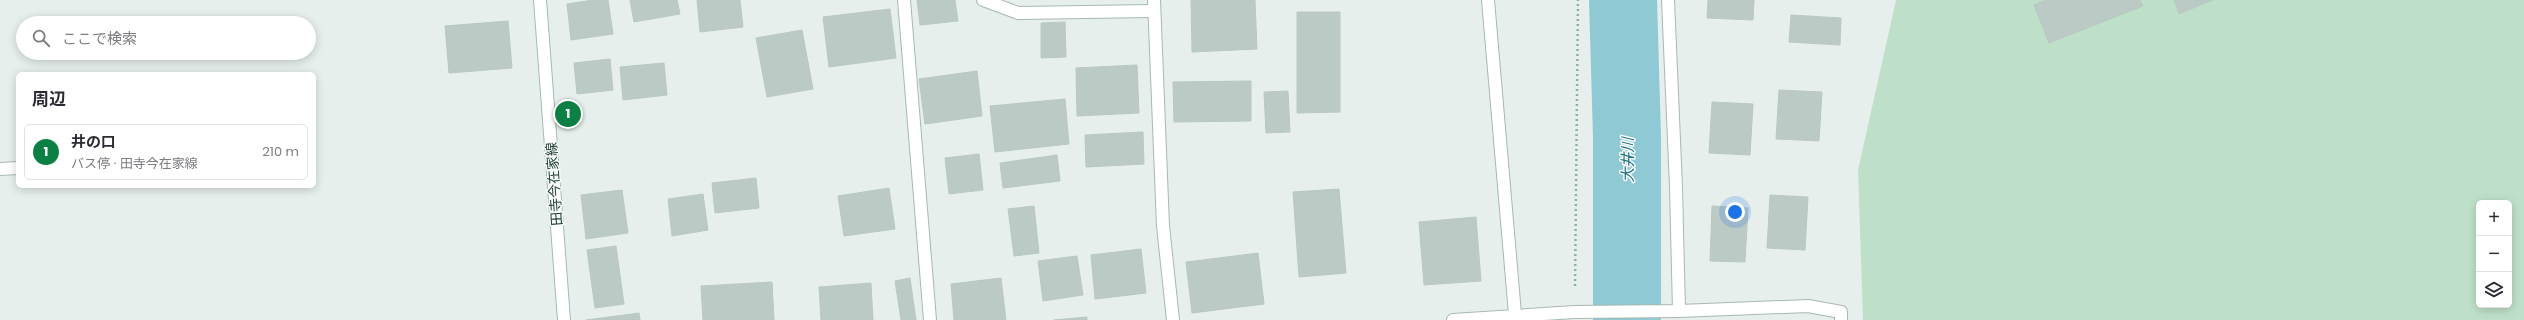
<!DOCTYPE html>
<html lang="ja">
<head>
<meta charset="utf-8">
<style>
	body { margin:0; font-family:Poppins,"Noto Sans JP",sans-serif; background:#f7f7f7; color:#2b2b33 }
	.controls { position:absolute; right:12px; bottom:12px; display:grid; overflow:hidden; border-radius:6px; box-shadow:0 2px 10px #0003 }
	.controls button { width:36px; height:36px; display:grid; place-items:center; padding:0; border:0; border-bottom:1px solid #e1e1e2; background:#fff; color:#2b2b33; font:20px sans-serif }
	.you { position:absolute; left:1735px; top:212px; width:14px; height:14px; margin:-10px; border:3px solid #fff; border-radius:50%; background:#1a73e8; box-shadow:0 0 0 6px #1a73e833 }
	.badge { display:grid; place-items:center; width:26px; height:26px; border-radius:50%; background:#0b8043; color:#fff; font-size:13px; font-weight:700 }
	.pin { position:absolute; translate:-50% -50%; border:2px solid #fff; box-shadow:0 1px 4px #0006 }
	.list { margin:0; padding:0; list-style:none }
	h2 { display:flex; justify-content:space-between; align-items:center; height:52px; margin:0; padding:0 16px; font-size:17px }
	h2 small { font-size:13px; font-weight:400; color:#7c7c81 }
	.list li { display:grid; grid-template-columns:26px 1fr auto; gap:12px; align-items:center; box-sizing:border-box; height:56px; margin:0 8px 8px; padding:0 8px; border:1px solid #e1e1e2; border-radius:6px }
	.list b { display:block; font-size:15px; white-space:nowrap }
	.list p { margin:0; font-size:13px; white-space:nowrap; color:#7c7c81 }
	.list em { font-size:13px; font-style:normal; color:#7c7c81 }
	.icon { flex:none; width:22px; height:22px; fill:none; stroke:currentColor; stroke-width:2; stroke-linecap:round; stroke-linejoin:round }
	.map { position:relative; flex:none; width:2524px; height:320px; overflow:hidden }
	.search { position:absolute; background:#fff; box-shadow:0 2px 10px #0003; left:16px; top:16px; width:300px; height:44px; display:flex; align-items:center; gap:10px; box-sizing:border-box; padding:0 14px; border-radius:22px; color:#7c7c81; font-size:15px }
	.panel { position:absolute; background:#fff; box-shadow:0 2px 10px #0003; left:16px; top:72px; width:300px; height:116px; border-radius:6px }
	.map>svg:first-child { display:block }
	.green { fill:#bfe0c8; fill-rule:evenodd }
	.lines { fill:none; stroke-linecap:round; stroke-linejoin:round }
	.river { stroke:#8ec9d4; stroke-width:68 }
	.building { fill:#bbcac4; stroke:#b8c9c2 }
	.service-casing { stroke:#a8b8b2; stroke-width:14 }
	.minor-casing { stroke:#a8b8b2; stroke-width:14 }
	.secondary-casing { stroke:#a4bbb3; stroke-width:14 }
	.path { stroke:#86b3a5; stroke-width:2.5; stroke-dasharray:2 3; stroke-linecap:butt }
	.service { stroke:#fff; stroke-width:12 }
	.minor { stroke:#fff; stroke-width:12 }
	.secondary { stroke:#fff; stroke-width:12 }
	.labels { text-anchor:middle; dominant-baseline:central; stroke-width:3; stroke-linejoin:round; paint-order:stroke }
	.street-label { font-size:14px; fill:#24423a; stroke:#f7fbf9 }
	.water-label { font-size:15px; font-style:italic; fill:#1c6f80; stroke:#f7fbf9 }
</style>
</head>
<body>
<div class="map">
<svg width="2524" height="320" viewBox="0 0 2524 320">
	<rect width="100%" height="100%" fill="#e6efeb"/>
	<path class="green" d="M1896,0h628v320h-661l-5,-150zM2479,203h30v102h-30z"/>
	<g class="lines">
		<path class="river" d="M1623,0l4,137v183"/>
	</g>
	<g class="building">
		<path d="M593,0h15l5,34 -42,6 -4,-36z"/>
		<path d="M630,0h47l3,14 -46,8z"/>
		<path d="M697,0h43l3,27 -43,5z"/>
		<path d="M917,0h38l3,21 -38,4z"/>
		<path d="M1191,0h64l2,49 -65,3z"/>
		<path d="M1708,0h46l-1,20 -46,-2z"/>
		<path d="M2046,0h94l3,6 -94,37 -15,-38z"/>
		<path d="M2174,0h39l-34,14z"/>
		<path d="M890,9l6,49 -67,9 -6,-50z"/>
		<path d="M1297,12h43v100l-43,1z"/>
		<path d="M1791,15l50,3 -1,27 -51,-3z"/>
		<path d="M508,21l4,47 -63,5 -4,-47z"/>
		<path d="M1065,22l1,35 -25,1v-35z"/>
		<path d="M802,30l11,59 -46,8 -11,-59z"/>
		<path d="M610,59l3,31 -36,4 -3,-31z"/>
		<path d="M664,63l3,32 -44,5 -3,-33z"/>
		<path d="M1137,65l2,48 -62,3 -1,-48z"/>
		<path d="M977,71l5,45 -57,8 -6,-45z"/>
		<path d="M1251,81v40l-77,1 -1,-40z"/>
		<path d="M1779,90l43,2 -3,49 -43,-2z"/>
		<path d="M1288,91l2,41 -24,1 -2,-41z"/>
		<path d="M1065,99l4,45 -74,8 -5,-46z"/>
		<path d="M1712,102l41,2 -3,51 -41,-2z"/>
		<path d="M1143,132l1,32 -58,3 -1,-32z"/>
		<path d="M979,154l4,36 -34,4 -4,-36z"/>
		<path d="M1057,155l3,26 -57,7 -3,-25z"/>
		<path d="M756,178l3,30 -44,5 -3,-30z"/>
		<path d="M889,188l6,41 -51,7 -6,-40z"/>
		<path d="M1339,189l7,84 -47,4 -6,-85z"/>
		<path d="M622,190l6,43 -42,6 -5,-44z"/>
		<path d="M703,194l5,36 -36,6 -4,-37z"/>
		<path d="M1770,195l38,2 -3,53 -38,-2z"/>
		<path d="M1034,206l5,47 -25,3 -6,-47z"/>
		<path d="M1712,206l36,2 -3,54 -35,-1z"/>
		<path d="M1476,217l5,64 -57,4 -5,-63z"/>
		<path d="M616,246l8,58 -29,4 -8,-58z"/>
		<path d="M1141,249l5,44 -51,6 -4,-44z"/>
		<path d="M1258,253l6,51 -72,9 -6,-51z"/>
		<path d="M1077,256l6,39 -40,6 -5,-40z"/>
		<path d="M910,278l6,42h-15l-6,-39z"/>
		<path d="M1001,278l5,42h-52l-3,-36z"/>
		<path d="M772,282l2,38h-71l-2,-34z"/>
		<path d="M871,283l2,37h-52l-2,-33z"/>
		<path d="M639,313l1,7h-54z"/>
		<path d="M1087,317v3h-33z"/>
	</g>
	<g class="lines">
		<defs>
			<g id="service">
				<path d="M904,0l26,320"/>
				<path d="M983,0l35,13 136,-2"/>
				<path d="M1154,0l9,226 10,94"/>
				<path d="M0,169l18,-1"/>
			</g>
			<g id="minor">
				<path d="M1488,0l27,314"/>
				<path d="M1668,0l8,187 3,124"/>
				<path d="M1453,320l121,-8 105,-1 129,-5 33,6v8"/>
			</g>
			<path id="secondary" d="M540,0l24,320"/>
		</defs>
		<use href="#service" class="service-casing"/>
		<use href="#minor" class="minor-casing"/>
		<use href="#secondary" class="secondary-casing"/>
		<path class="path" d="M1575,286l3,-286"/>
		<use href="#service" class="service"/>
		<use href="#minor" class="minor"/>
		<use href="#secondary" class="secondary"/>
	</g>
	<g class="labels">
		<g class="street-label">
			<text transform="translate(554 184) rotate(-94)">田寺今在家線</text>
		</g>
		<g class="water-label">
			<text transform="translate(1627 160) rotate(-90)">大井川</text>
		</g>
	</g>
</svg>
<div class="controls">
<button>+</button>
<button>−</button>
<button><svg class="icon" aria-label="layers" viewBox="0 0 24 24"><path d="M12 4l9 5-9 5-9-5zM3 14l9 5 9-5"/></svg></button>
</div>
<div class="you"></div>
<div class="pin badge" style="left:568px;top:114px">1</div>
<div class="search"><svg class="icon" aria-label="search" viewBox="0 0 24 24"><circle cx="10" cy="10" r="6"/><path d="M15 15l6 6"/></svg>ここで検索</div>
<section class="panel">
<h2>周辺<small></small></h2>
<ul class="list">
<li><span class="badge">1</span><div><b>井の口</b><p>バス停 · 田寺今在家線</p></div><em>210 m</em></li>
</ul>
</section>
</div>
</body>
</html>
